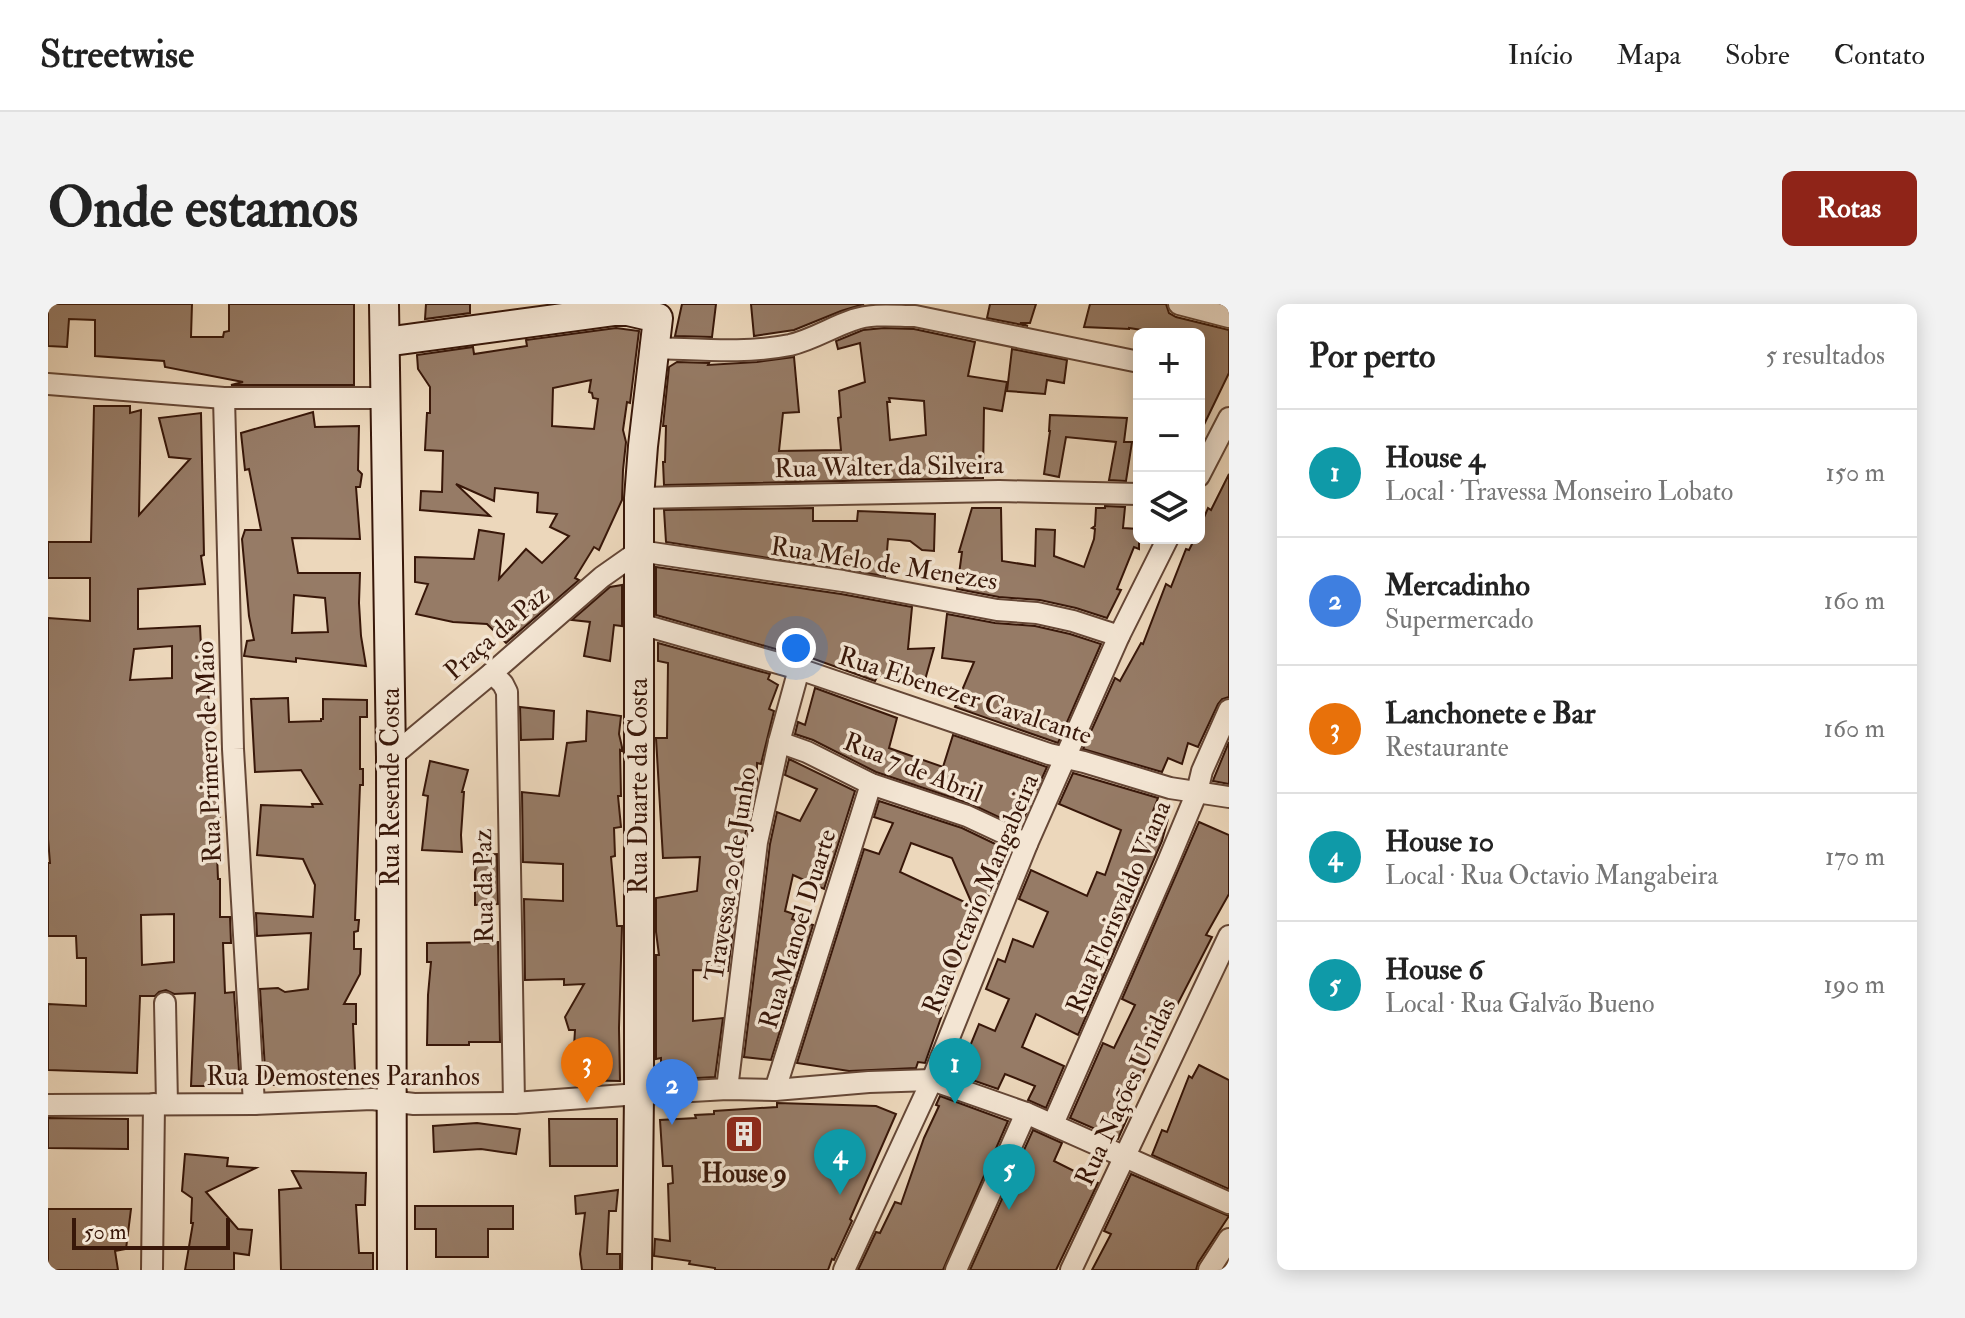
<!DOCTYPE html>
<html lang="pt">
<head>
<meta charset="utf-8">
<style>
	body { margin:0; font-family:"IM FELL Double Pica",serif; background:#f2f2f2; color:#222 }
	.controls { position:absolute; right:24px; top:24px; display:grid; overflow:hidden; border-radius:12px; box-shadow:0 4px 20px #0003 }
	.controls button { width:72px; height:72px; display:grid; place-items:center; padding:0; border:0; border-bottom:2px solid #e0e0e0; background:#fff; color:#222; font:40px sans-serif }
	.scale { position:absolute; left:24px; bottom:20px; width:158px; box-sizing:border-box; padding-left:8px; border:4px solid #381709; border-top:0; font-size:22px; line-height:28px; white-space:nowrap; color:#381709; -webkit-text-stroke:6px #f3e5d3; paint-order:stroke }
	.you { position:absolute; left:748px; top:344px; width:28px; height:28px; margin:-20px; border:6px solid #fff; border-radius:50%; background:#1a73e8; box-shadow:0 0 0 12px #1a73e833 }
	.badge { display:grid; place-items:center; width:52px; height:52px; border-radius:50%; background:#8f2418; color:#fff; font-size:26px; font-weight:700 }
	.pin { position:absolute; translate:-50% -66px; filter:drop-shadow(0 2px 4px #0008) }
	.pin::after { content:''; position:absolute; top:42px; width:28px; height:24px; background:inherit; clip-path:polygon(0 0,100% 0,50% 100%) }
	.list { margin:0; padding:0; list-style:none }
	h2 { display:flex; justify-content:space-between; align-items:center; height:104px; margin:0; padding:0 32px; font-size:34px }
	h2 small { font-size:26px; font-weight:400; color:#767676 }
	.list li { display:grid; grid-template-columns:52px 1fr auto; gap:24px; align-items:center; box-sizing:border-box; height:128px; padding:0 32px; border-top:2px solid #e0e0e0 }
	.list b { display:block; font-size:30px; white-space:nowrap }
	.list p { margin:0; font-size:26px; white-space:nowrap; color:#767676 }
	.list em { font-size:26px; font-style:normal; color:#767676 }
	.icon { flex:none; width:44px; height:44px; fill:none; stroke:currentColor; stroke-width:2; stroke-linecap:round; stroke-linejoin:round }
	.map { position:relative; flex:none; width:1181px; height:966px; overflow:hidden; border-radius:12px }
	header { display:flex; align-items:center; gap:48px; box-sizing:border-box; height:112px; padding:0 40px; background:#fff; border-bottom:2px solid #e0e0e0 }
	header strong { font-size:38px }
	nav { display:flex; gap:44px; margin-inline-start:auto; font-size:28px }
	.intro { display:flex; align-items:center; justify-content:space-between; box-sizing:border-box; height:192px; padding:0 48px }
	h1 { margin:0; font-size:56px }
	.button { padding:20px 36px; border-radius:12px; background:#8f2418; color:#fff; font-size:28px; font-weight:700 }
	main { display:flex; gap:48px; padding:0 48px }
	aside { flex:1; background:#fff; border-radius:12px; box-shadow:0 4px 20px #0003 }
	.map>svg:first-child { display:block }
	.building { fill:#967b66; stroke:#381709; stroke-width:2; fill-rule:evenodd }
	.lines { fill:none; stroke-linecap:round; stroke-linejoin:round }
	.street-casing { stroke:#654736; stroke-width:24 }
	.secondary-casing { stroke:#381709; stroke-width:32 }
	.street { stroke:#f3e5d3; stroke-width:20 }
	.secondary { stroke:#f3e5d3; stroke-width:28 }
	.labels { text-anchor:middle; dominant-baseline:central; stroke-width:7; stroke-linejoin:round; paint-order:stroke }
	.street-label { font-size:26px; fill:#381709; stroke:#f3e5d3 }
	.poi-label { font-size:26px; font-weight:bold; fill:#381709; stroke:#f3e5d3 }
</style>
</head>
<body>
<header>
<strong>Streetwise</strong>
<nav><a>Início</a><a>Mapa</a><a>Sobre</a><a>Contato</a></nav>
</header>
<div class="intro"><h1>Onde estamos</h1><a class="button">Rotas</a></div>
<main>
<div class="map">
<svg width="1181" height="966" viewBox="0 0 1181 966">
	<rect width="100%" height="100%" fill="#ecd7bb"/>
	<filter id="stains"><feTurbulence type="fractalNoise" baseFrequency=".0025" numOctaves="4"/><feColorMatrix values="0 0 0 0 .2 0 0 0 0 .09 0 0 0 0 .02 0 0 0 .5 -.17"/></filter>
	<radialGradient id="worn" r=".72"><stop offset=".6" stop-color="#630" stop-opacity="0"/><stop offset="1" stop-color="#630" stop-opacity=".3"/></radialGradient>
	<g class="building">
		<path d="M0,0h144l-1,33h32l1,-5 5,-1v-27h125v81h-123l12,-3 -78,-15 -1,-6 -69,-5v-36l-26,-1 -2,28 -19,-1z"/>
		<path d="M378,0h44v9l-45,6z"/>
		<path d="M634,0h34l-4,33 -37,-1z"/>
		<path d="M703,0h113l-23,7 -47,19 -40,6z"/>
		<path d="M942,0h46l-6,19h-10l8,3 -41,-8z"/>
		<path d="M1042,0h76l3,9 7,4 53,13v43l-30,62v-101h-32l-38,-6v1l-45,-2z"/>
		<path d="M568,24l23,3 -9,72 -3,-1 -4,28 3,12 -3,28 -1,30 -23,50 -5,-3 -19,31 4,2 -73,63 -19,-19 -34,-2 -37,-8 12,-30 -13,-2v-25l59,2 5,-29 25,4 -5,45 27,-30 16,14 27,-27 -19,-9 7,-13 -20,-2 1,-19 -43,-5 -1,13 -38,-17 34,32 -70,-6 1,-19 21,1 1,-41 -18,-1 2,-37h3v-26l-12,-18 -1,-14 56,-8 1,7 53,-8 -1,-6zM543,76l-2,12 3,1 1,5 5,1 -4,30 -42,-3 1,-38z"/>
		<path d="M836,24l30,1 61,13 -7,34 39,6 -5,29 -18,-3 -1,70 -319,7 -1,-23h2l1,-36h-3l6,-59 8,-5 32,1 -1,2 49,-3 37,-5 5,55 -16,1 -4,38 62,-1 -3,-32 3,-1 -2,-26 26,-9 -5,-39 -22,6 -2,-8 27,-11zM841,94l35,3 2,34 -36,5 -3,-38h3z"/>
		<path d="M964,45l55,11 -3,23 -17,-3 -2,14 -38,-3z"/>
		<path d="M46,102h36v7l11,-3 -2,105 51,-56 -21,-2 -10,-39 42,-5 3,142 -3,1 4,28 -67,5v40l62,-3 1,20 4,-1 4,59 1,76 8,-1 2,49 -4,1 2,50h2v38h10l1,26h-8l2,50 9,-1 6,94h-49l4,-93 -21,1 -8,-4 -7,2 -4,4h-15l-3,77 -89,-3v-66l38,2v-48h-9l-1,-22h-28v-73h2l-2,-24v-221l42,3v-43h-42v-36h43zM124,342v32l-42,2 4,-31zM126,610v48l-32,3 -1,-50z"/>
		<path d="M265,108l2,15 44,-1 -1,44 4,4 -2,13h-4l4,52 -68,-1 6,35h62l-1,30 2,33 5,30 -70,-8v4l-52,-6 3,-15 7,-1 -5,-24 -7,-77 3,-9h16l-12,-61 -4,1 -4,-37zM246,291l31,3 3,34 -36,1z"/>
		<path d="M1002,111l77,3 -3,24h8l-6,39 -17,-1 7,-38 -50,-5 -7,40 -15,-3 6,-43h-1z"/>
		<path d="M1181,170v223l-7,2 -4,5 -20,43 -10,-4 -6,21 -14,-6 -6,14 -79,-23 32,-71 5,3 21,-38 2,1 23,-60 5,3 15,-38 3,1 6,-12h4v-9l9,-21 3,2z"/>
		<path d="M1057,202l20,1 -2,21 16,1v20l-5,-2 -17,42 4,1 -14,28 -31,-10 -36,-8 -41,-3 -42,-8 5,-37h-3l13,-44h29l1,53 33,5 1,-37 19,1 -1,26 30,11 10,-28 1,-10 -3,-1 3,-2 1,-18h9z"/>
		<path d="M765,204v13h44l1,-10 77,3 -1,37 -12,-1 -12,-9 -22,-2 -3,37 -219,-34 -2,-32z"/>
		<path d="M608,263l185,27 71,13 -4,42 26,-1 -11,39 -45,-12 -3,6 -94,-34 -2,3 -123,-35z"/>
		<path d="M574,281v41l-8,-1 -4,36 -26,-5 6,-34 -18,-2 38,-33z"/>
		<path d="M899,310l48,9 40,3 35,8 31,10 -43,99 -103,-36 19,-45 -32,-4z"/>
		<path d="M610,339l112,31 -2,5 10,6 -9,24 5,2 -13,53 -4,-1v18l-13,59 -16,131 -35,-1v51l30,-3 -8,59 -54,3v-22l-5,1v-104h3l-3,-23v-34l41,-7 3,-34 -37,1 -7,-120h11l1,-75 -10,-2z"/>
		<path d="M767,384l82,30 -8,30 54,19 10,-32 94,32 -27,60 -49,-23 -95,-32 -63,-32 -18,-6 3,-12 7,3z"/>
		<path d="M240,394l1,24 32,-1v-2h2v-20l44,1v17h-7v52h3v16h-3l-5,135h4l-1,11 -4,1v17h7l-1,25 -16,30h12v20h-3l2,47 -21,1v4l-51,-1v10h-17l-6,-96 18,-1 7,4 23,-3 3,-56 -54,3 -1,-23 57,4 2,-32 -12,-26 -46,-4 4,-50 52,2 -1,-3h10l-21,-34 -46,2 -4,-73z"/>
		<path d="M472,403l34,4 -1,28 -32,1z"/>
		<path d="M539,407l34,5 -2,18 3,13v4l-2,-1 1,46h-3l3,31 -7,1 1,28 -4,1 6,69h5l-3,102 1,53 -48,-1 3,-50h-6l-4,-13 19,-33 -20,1v-6l-39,1 -1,-81 39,2v-37l-40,-2 -1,-70 37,4 8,-53 19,-2z"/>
		<path d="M1181,438v42l-16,-3 1,-3z"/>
		<path d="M741,455l66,32 -31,98 -31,-14 -8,36 9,3 -2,5 21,6 -42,135 -27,-3 26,-213 7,-32 23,9 17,-32 -32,-14z"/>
		<path d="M382,457l38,9 -6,22h2l-3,43 1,17 -40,-2 6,-54 -5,-1z"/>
		<path d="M1025,469l85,25 -5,13 15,8 -6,22 -84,194 -42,-21 -14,33 42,19 -18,42 -18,-8 7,-14 -30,-12 -7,15 -49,-17 6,-15 9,4 15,-37 16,7 14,-32 -23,-10 12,-30 7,3 8,-23 20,8 15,-35 -29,-13 12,-29 56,26 10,-24 8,3 16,-45 -62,-26z"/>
		<path d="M831,497l83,27 48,23 -17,42 -3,-1 -11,27 -2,-3 -5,9 -28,74 3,2 -22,62 -7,-1 -2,6 -67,3 -52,-8 67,-214 15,5 14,-31 -19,-6zM863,539l41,15 21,48 -73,-34z"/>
		<path d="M1151,518l30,13v59l-23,41 6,2 -39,76 -2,-1 -45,98 4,2 -12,27 -48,-21 33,-75 11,5 21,-43 -13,-6z"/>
		<path d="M449,550l1,50 -23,1v-33l4,-17z"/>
		<path d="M450,638l2,100h-31v3h-42l1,-50 3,-33h-4v-19z"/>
		<path d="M1151,761l30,15v109l-77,-34 10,-25 5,2 22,-56 3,2z"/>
		<path d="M892,792l68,25 -65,149h-85l18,-38 4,1 15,-31 6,2 23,-66 15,-32 -3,-1z"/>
		<path d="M729,799l99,3 20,8 -46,105 2,2 -18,39 -2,-1 -4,11h-113v-2l-26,-4 1,-3 -36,-5 1,-17 15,2 -2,-57 5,-1 -1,-17h-9l-3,-46 36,-2 -1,-3 19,-1v-3l63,-4z"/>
		<path d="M0,814l80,1v30l-80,-1z"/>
		<path d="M501,815h68v47h-67z"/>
		<path d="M429,819l43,6 -4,25 -35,-5 -47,3 -1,-26z"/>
		<path d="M985,826l29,13 -8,18 44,22 -42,87h-86z"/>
		<path d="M137,850l43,4 -1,8 29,2 -50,24 32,37 14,1 -3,25 -15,-2v17h-49l8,-47h-2l1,-25 -10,-7z"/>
		<path d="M244,867l74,2 -1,32h-9l3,48h14v17h-92l-2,-80 22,-2z"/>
		<path d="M1083,870l98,42 -31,47 -2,7h-104l19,-36 -7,-3z"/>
		<path d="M570,886l-2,21h-7l-2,43h13v16h-38l-2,-16 5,-41 -9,1 -1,-18z"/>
		<path d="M367,902h98v23h-25v28h-52v-28h-21z"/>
		<path d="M0,905h83l-5,40 -11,2 3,19h-70z"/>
	</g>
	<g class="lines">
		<defs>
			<g id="street">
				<path d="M1131,0l50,13"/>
				<path d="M606,44c45,1 91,6 136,-3 22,-5 42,-18 63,-25 19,-7 42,-4 62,-4l224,46"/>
				<path d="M0,80l176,14h161"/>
				<path d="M176,94l9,351 21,355"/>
				<path d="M1151,172l30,-58"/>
				<path d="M591,194l360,-7 140,3"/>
				<path d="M592,320l159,45 250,85 35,8 86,26 59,9"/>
				<path d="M444,369l11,11 4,8 7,411"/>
				<path d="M731,438l28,10 64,32 96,32 60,28"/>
				<path d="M343,453l101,-84 110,-96 37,-26 204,30 154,29 40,3 36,8 46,15"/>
				<path d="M117,699l2,101"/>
				<path d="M679,785l30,-247 22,-100 20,-73"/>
				<path d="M727,786l96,-306"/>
				<path d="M0,801l206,-1 118,-5 42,5 100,-1 125,-9 88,-5 48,1 94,-8 63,-2 94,33 203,90"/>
				<path d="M1005,820l114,-260 30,-72 5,-21 27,-61"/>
				<path d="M104,966l2,-166"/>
				<path d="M796,966l88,-190 95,-236 92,-208 49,-98"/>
				<path d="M908,966l70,-157"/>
				<path d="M1023,966l158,-334"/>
				<path d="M1161,966l20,-31"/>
			</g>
			<g id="secondary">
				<path d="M336,0l7,453 1,513"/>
				<path d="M337,38l230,-31h13l30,7 -15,128 -4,52v596l-2,176"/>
			</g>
		</defs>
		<use href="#street" class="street-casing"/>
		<use href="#secondary" class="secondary-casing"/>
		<use href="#street" class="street"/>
		<use href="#secondary" class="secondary"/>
	</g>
	<defs>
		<symbol id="building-square" viewBox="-11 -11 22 22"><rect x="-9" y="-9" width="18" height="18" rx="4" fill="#8f2418" stroke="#f3e5d3"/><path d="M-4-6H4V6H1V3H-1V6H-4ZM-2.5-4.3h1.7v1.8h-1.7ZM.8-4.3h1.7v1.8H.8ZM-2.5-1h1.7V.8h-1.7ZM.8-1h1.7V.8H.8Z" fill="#fff"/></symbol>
	</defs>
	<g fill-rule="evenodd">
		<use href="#building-square" x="674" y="808" width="44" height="44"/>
	</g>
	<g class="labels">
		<g class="street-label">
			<text transform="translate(841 163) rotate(-1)">Rua Walter da Silveira</text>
			<text transform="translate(836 260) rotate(9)">Rua Melo de Menezes</text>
			<text transform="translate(449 329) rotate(-41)">Praça da Paz</text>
			<text transform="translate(917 392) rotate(18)">Rua Ebenezer Cavalcante</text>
			<text transform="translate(161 448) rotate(-92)">Rua Primero de Maio</text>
			<text transform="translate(865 464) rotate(22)">Rua 7 de Abril</text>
			<text transform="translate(591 482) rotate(-90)">Rua Duarte da Costa</text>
			<text transform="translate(343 483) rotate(-90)">Rua Resende Costa</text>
			<text transform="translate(683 570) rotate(-81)">Travessa 20 de Junho</text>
			<text transform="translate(436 582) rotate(-91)">Rua da Paz</text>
			<text transform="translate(933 590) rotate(-67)">Rua Octavio Mangabeira</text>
			<text transform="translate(1071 603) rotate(-67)">Rua Florisvaldo Viana</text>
			<text transform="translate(750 625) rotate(-73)">Rua Manoel Duarte</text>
			<text x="295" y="773">Rua Demostenes Paranhos</text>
			<text transform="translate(1078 788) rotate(-65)">Rua Nações Unidas</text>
		</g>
		<g class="poi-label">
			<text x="696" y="870">House 9</text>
		</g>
	</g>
	<rect width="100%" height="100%" filter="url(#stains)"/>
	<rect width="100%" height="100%" fill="url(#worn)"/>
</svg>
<div class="controls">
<button>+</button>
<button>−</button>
<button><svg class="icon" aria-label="layers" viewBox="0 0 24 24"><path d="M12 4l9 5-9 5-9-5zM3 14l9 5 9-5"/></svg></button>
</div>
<div class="scale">50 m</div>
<div class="you"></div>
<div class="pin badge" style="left:907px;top:800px;background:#0f9aa8">1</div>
<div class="pin badge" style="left:624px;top:821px;background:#3f7fe0">2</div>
<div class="pin badge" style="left:539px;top:799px;background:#e8710a">3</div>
<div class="pin badge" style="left:792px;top:891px;background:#0f9aa8">4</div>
<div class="pin badge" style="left:961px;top:906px;background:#0f9aa8">5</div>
</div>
<aside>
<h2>Por perto<small>5 resultados</small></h2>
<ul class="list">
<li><span class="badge" style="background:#0f9aa8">1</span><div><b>House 4</b><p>Local · Travessa Monseiro Lobato</p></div><em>150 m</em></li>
<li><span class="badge" style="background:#3f7fe0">2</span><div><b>Mercadinho</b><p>Supermercado</p></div><em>160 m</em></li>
<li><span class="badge" style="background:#e8710a">3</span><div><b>Lanchonete e Bar</b><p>Restaurante</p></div><em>160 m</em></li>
<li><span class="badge" style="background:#0f9aa8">4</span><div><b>House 10</b><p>Local · Rua Octavio Mangabeira</p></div><em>170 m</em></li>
<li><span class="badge" style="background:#0f9aa8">5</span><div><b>House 6</b><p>Local · Rua Galvão Bueno</p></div><em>190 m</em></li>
</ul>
</aside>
</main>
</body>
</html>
